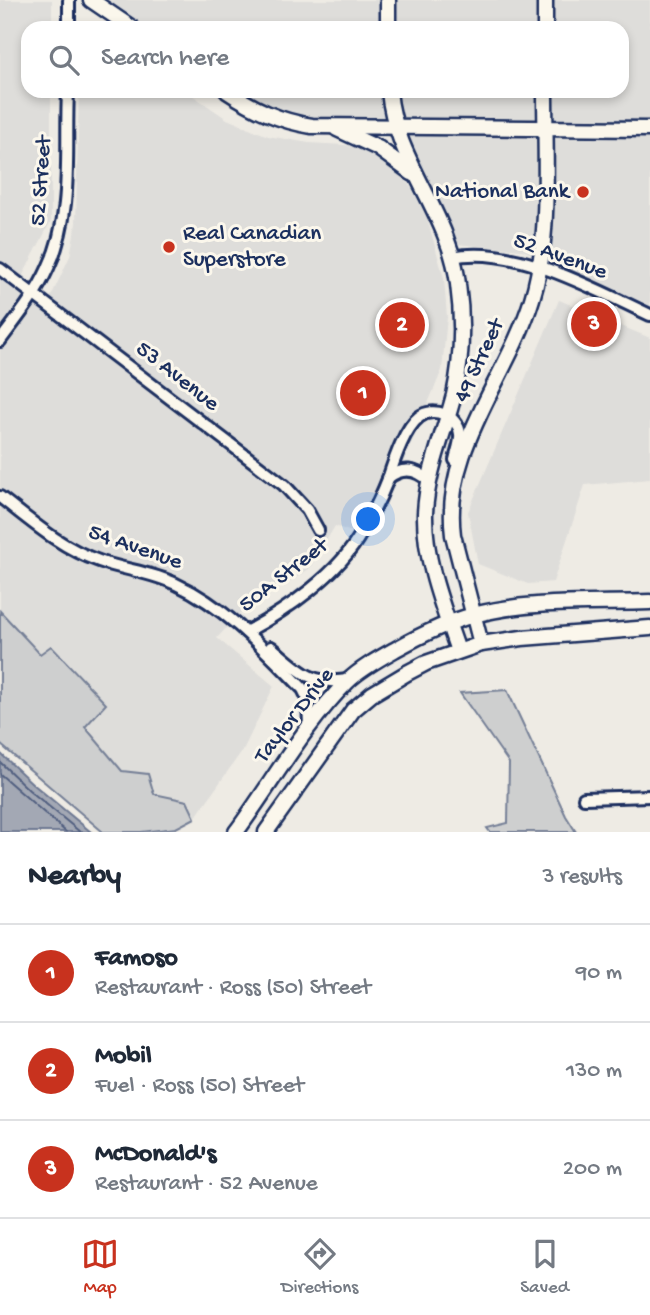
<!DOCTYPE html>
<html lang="en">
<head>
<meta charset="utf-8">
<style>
	body { margin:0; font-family:"Gochi Hand",sans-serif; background:#f6f6f7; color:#1f2937 }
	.you { position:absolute; left:369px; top:520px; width:24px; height:24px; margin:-18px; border:5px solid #fff; border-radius:50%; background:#1a73e8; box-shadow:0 0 0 10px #1a73e833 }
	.badge { display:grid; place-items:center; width:46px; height:46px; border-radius:50%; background:#c8321e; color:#fff; font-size:23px; font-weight:700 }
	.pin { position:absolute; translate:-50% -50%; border:4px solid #fff; box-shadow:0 2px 7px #0006 }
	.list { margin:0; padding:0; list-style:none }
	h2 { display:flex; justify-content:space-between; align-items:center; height:91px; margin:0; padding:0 28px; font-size:30px }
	h2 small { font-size:23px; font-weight:400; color:#747a83 }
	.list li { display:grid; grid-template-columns:46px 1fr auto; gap:21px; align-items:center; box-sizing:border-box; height:98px; padding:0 28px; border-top:2px solid #e0e1e3 }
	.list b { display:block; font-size:26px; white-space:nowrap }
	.list p { margin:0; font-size:23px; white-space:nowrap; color:#747a83 }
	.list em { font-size:23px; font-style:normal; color:#747a83 }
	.icon { flex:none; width:38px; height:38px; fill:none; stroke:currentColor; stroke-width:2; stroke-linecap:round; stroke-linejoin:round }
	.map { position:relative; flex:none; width:650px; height:832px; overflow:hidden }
	.search { position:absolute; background:#fff; box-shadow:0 4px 10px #0003; left:21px; right:21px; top:21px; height:77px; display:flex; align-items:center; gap:18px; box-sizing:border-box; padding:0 24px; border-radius:21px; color:#747a83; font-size:26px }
	.sheet { height:385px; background:#fff }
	nav { display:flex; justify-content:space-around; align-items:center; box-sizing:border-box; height:98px; border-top:2px solid #e0e1e3; background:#fff; font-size:19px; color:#747a83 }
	nav a { display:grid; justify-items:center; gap:4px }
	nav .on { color:#c8321e }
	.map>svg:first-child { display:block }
	.built { fill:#deddda }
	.green { fill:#cecfcf; stroke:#747f96; stroke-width:2 }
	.water { fill:#a3a8b4; stroke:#6d7892; stroke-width:2 }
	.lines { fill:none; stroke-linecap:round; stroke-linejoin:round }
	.shore { stroke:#515f80; stroke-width:2 }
	.minor-casing { stroke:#1b2f5e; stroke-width:16 }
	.major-casing { stroke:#1b2f5e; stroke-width:19 }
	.minor { stroke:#fbf7ec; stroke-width:10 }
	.major { stroke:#fbf7ec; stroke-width:14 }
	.poi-dot { fill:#c8321e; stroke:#fbf7ec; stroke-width:2.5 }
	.labels { text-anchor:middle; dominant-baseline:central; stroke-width:6; stroke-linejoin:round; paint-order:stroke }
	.street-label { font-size:23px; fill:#1b2f5e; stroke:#fbf7ec }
	.poi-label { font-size:23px; fill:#1b2f5e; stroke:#fbf7ec; text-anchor:end }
</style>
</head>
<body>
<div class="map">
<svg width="650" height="832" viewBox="0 0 650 832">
	<rect width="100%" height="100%" fill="#eeebe4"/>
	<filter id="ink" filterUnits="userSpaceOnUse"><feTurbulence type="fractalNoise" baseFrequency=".0143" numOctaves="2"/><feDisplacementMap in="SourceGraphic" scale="14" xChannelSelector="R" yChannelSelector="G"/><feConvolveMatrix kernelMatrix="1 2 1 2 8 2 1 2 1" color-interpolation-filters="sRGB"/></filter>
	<g filter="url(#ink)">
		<g class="built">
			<path d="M0,0h52v28h-24v63h23v130l-28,54 26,26 21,-45 6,-33 3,-132h107l41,28 41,17 41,7 36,2 24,6 19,12 24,25 15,30 17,60 3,39 -5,53 -45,107 -31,60 -31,-11 -26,43 -69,44 -23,25 57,48 -30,62 -49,70 -8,-17 -33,-7 -6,-20 -26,-3 -37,-44 20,-23 -54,-57 -11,7 -40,-43z"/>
			<path d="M101,0h549v305l-128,-55 -65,-6 -46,-97 -3,-29 -95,1 -28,-4 -49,-24h386v-63h-480z"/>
			<path d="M559,300l91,38v141l-65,6 -32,97 -25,2 -50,-20 -10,-52z"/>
		</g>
		<g class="green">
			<path d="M0,611l40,43 11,-8 55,58 -21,23 37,44 26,3 6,20 33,7 8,17 -19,10 -35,4h-38l-103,-88z"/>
			<path d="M507,690l59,126 10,16h-86l-3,-4 21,-5 1,-60 -49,-70z"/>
		</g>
		<path class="water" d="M0,753l33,31 58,48h-91z"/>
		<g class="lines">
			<g class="shore">
				<path d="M0,762l29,28 51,42"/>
				<path d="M0,774l66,58"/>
			</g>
			<defs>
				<g id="minor">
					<path d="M69,0v28"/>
					<path d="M452,257c63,-13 142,32 198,58"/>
					<path d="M0,269l284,216 23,25 11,20"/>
					<path d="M0,341c17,-23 36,-46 48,-73 26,-55 17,-118 20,-177"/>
					<path d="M388,478c14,-11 28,-10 41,3"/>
					<path d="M0,497c31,24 61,51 99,64 25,9 53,11 77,23 50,23 89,66 127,105l5,10 1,27"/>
					<path d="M246,632c41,-22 93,-58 116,-100 10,-17 19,-35 26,-53 6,-18 16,-50 31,-62 14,-11 39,-2 41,17 1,8 -3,17 -5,26"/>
					<path d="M271,647c28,23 39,39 77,33"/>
					<path d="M584,798l66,-2"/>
				</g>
				<g id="major">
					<path d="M91,0l41,28"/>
					<path d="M388,0v28"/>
					<path d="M545,28v-28"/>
					<path d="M227,91c27,18 52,30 85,35l338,3"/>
					<path d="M389,91c6,70 61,123 69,193 5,36 4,75 -4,111 -10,39 -27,76 -29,118 -1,47 18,94 33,138"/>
					<path d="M337,129l41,19 34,25"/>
					<path d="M481,644l-28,-109c-11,-86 55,-157 79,-236 19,-60 13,-144 13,-208"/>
					<path d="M236,832c37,-50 67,-106 111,-150 13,-13 33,-24 49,-33 25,-14 51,-27 78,-34 56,-15 118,-11 176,-13"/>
					<path d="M266,832l87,-122 19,-16 35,-21 19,-10 55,-19 41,-6 128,-10"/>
				</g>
			</defs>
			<use href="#minor" class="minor-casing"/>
			<use href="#major" class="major-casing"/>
			<use href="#minor" class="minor"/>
			<use href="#major" class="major"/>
		</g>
	</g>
	<g class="poi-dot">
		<circle cx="583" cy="192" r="7"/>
		<circle cx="169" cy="247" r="7"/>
	</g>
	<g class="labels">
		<g class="street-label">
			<text transform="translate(42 181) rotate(-86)">52 Street</text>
			<text transform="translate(560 257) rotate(20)">52 Avenue</text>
			<text transform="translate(480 361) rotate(-65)">49 Street</text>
			<text transform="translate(177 377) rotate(38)">53 Avenue</text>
			<text transform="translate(135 548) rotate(19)">54 Avenue</text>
			<text transform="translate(284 576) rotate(-38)">50A Street</text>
			<text transform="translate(295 716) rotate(-52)">Taylor Drive</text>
		</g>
		<g class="poi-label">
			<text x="569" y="192">National Bank</text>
			<text x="183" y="234" text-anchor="start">Real Canadian<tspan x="183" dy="26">Superstore</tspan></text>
		</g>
	</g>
</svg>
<div class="you"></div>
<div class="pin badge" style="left:363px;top:393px">1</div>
<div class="pin badge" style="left:402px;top:325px">2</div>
<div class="pin badge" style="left:594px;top:324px">3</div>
<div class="search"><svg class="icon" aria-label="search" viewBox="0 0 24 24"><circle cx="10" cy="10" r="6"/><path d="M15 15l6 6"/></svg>Search here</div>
</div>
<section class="sheet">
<h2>Nearby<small>3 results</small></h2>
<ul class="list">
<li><span class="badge">1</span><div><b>Famoso</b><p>Restaurant · Ross (50) Street</p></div><em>90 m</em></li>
<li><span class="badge">2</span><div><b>Mobil</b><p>Fuel · Ross (50) Street</p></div><em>130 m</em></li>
<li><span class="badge">3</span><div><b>McDonald's</b><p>Restaurant · 52 Avenue</p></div><em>200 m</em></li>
</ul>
</section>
<nav>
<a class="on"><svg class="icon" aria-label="map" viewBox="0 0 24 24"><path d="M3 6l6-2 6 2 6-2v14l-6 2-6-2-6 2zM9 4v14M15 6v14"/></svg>Map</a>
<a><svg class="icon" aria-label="directions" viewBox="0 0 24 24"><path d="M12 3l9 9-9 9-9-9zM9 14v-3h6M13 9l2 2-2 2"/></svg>Directions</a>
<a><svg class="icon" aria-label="saved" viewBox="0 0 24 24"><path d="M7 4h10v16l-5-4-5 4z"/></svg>Saved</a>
</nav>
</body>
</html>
